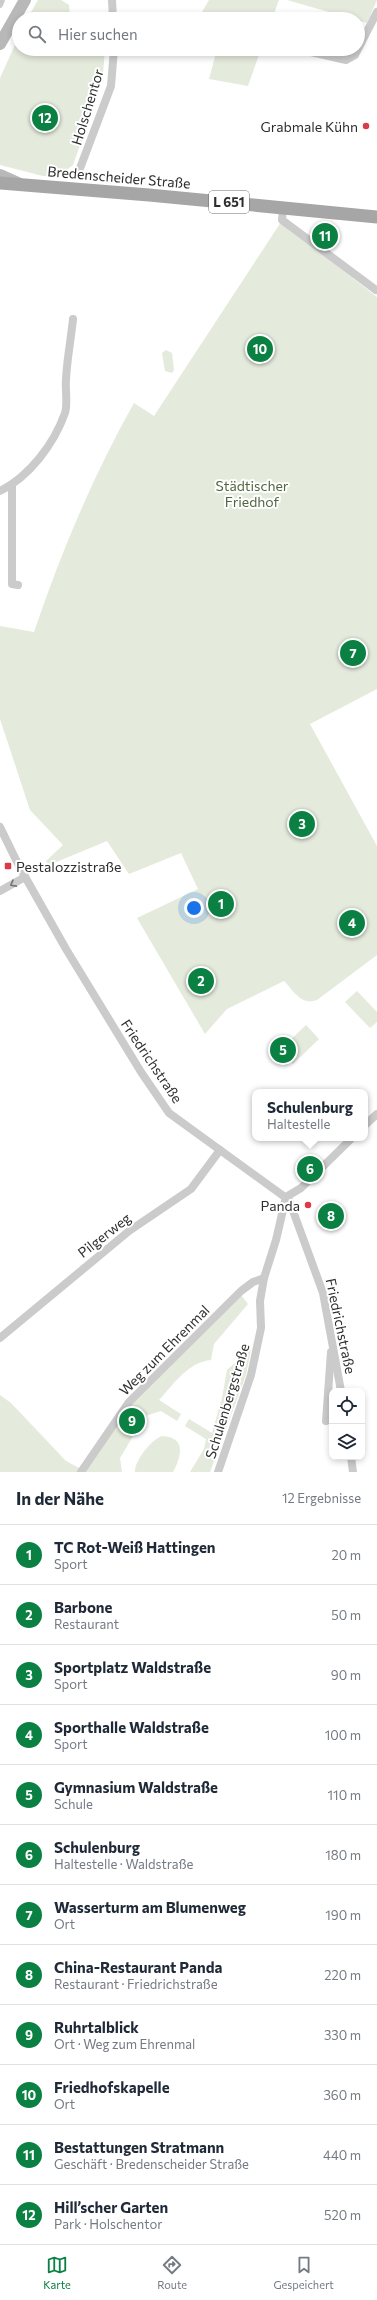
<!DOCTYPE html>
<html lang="de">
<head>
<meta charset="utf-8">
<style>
	body { margin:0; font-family:Commissioner,sans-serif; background:#f6f6f7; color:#1f2937 }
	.controls { position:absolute; right:12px; bottom:12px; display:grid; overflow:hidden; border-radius:8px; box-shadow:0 2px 6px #0003 }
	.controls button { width:36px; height:36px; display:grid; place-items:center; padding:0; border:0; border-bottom:1px solid #e0e1e3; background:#fff; color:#1f2937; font:20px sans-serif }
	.you { position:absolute; left:194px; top:908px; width:14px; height:14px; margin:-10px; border:3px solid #fff; border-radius:50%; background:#1a73e8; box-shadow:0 0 0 6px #1a73e833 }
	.badge { display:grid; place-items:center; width:26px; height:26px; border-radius:50%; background:#0b8043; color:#fff; font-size:13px; font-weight:700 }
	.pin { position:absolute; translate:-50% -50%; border:2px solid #fff; box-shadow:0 1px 4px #0006 }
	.popup { position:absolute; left:252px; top:1089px; width:116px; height:52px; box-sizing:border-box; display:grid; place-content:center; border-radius:8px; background:#fff; filter:drop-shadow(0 1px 3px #0005); font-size:13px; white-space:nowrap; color:#747a83 }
	.popup b { font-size:15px; color:#1f2937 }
	.popup::after { content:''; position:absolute; left:50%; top:100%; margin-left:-8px; border:8px solid transparent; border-top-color:#fff }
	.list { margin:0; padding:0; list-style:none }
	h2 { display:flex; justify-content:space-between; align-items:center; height:52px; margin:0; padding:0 16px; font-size:17px }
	h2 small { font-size:13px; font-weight:400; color:#747a83 }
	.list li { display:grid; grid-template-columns:26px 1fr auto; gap:12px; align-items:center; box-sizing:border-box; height:60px; padding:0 16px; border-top:1px solid #e0e1e3 }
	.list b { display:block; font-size:15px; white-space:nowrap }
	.list p { margin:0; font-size:13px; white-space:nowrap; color:#747a83 }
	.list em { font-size:13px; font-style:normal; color:#747a83 }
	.icon { flex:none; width:22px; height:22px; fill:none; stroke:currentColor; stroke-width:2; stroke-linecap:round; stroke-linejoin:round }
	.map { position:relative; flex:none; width:377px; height:1472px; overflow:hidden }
	.search { position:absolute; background:#fff; box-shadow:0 2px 6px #0003; left:12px; right:12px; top:12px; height:44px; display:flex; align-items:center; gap:10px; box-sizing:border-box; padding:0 14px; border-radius:22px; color:#747a83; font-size:15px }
	.sheet { height:772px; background:#fff }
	nav { display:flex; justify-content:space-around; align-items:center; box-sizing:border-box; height:56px; border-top:1px solid #e0e1e3; background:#fff; font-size:11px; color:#747a83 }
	nav a { display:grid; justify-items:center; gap:2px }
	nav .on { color:#0b8043 }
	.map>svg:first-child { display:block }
	.green { fill:#e4eadc }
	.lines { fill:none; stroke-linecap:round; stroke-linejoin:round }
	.pedestrian { stroke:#cbcbcb; stroke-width:6 }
	.minor { stroke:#cbcbcb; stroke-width:8 }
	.secondary { stroke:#b8b8b8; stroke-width:12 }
	.primary { stroke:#a6a6a6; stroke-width:13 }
	.oneway { stroke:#757575 }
	.poi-dot { fill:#db3a48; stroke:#fff; stroke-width:1.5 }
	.labels { text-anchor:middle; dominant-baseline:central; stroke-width:4; stroke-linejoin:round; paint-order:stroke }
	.shield { fill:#fff; stroke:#6d6d6d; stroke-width:1 }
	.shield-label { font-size:13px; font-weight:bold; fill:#2e2e2e }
	.street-label { font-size:14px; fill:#2e2e2e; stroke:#fff }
	.poi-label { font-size:14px; fill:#2e2e2e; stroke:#fff; text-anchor:end }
	.park-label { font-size:14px; fill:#51673e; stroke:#fff }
</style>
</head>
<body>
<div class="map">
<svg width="377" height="1472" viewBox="0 0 377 1472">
	<rect width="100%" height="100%" fill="#fff"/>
	<g class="green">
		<path d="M38,0h23l8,5 1,14h-43z"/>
		<path d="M209,0h70l-7,19h-74z"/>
		<path d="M287,0h90l-10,23z"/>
		<path d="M19,36v13h86l-2,25 -5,20 -25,71 -15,11h-15l-43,-11v-87z"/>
		<path d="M217,49h44l-13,37 -39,-7z"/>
		<path d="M281,222l96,75v392l-67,35 67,122v109l-60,45c-16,6 -23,-9 -33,-19l-57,28 -22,25 -68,-116 61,-29 -17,-36 -52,21 -22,-33 -58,24 -3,-4 17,-16 -33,-35 -30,-91v-93l34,6c27,-80 59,-156 100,-229l20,13z"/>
		<path d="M166,350l6,3 2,17 -2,3 -7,-2 -3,-18z"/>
		<path d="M357,991l20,21v10l-7,6 -25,-26z"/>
		<path d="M306,1025l13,14 -26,25 -13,-14z"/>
		<path d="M241,1295l7,9 -34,40 -3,16c-23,2 -37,24 -52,40l22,14 -4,7 -16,-10 -16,5 -25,42 2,14h-122v-77l11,8 55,58 19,10 42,-63z"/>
		<path d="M251,1349l-5,26 -36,97h-20l14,-23 2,-10 -21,-13 4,-7 23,14 10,-35 5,-28z"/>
		<path d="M162,1436c25,1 19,21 11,36h-38c-1,-11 17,-33 27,-36z"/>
	</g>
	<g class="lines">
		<path class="pedestrian" d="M0,5l2,-5"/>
		<g class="minor">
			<path d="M112,0l1,19"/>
			<path d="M298,49l48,11 9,-5 22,-43"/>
			<path d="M79,171l32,-85 3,-37"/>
			<path d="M283,207l-1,13 94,70"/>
			<path d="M12,485v99l6,1"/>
			<path d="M0,491c29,-14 54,-47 65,-78 3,-9 0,-24 1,-34 1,-20 5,-40 7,-60"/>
			<path d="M0,827l19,39 47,83 75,123 28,41 120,87 34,93 18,98"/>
			<path d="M0,891l25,-14"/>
			<path d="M365,1125l12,-11"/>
			<path d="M286,1197l15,-9 51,-50"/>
			<path d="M0,1338l129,-107 62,-42 29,-39"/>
			<path d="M326,1421l5,-69"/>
			<path d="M351,1457l2,15"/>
			<path d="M81,1472l48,-70 112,-111 12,-9 11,-4"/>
			<path d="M218,1472l33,-97 10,-47 -1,-27 4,-23 12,-38 10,-43"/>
		</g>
		<g class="secondary">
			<path d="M0,44l25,-44"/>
			<path d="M0,175l18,8"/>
		</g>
		<path class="primary" d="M0,183l149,12 228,22"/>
	</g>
	<defs><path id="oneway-chevron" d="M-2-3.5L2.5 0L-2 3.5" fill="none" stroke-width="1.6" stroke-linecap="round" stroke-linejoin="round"/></defs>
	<use class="oneway" href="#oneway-chevron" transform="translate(13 884) rotate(152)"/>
	<g class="poi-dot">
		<circle cx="366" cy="126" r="4"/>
		<rect x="4" y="862" width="8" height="8" rx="2"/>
		<circle cx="308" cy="1205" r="4"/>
	</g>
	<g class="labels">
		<rect class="shield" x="209" y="191" width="40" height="22" rx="3"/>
		<g class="shield-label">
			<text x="229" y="202">L 651</text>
		</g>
		<g class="street-label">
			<text transform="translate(87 107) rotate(-73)">Holschentor</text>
			<text transform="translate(119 177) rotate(5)">Bredenscheider Straße</text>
			<text transform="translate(152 1061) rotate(56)">Friedrichstraße</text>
			<text transform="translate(104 1235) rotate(-38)">Pilgerweg</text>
			<text transform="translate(341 1326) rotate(78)">Friedrichstraße</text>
			<text transform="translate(164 1350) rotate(-45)">Weg zum Ehrenmal</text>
			<text transform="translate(227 1401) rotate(-73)">Schulenbergstraße</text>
		</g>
		<g class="poi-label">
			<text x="358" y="126">Grabmale Kühn</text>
			<text x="16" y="866" text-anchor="start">Pestalozzistraße</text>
			<text x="300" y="1205">Panda</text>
		</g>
		<g class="park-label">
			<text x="252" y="485">Städtischer<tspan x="252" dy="16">Friedhof</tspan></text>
		</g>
	</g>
</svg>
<div class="controls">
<button><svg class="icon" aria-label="locate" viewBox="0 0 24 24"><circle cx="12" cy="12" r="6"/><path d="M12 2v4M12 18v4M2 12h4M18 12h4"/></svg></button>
<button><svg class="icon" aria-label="layers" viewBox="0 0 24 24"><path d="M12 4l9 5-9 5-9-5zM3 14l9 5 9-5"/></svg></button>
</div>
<div class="you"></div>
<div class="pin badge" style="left:221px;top:904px">1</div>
<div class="pin badge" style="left:201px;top:981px">2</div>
<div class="pin badge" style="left:302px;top:824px">3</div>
<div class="pin badge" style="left:352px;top:923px">4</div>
<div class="pin badge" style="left:283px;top:1050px">5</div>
<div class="pin badge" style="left:310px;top:1169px">6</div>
<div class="popup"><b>Schulenburg</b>Haltestelle</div>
<div class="pin badge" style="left:353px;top:653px">7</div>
<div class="pin badge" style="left:331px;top:1216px">8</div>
<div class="pin badge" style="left:132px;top:1421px">9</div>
<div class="pin badge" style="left:260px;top:349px">10</div>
<div class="pin badge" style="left:325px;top:236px">11</div>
<div class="pin badge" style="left:45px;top:118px">12</div>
<div class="search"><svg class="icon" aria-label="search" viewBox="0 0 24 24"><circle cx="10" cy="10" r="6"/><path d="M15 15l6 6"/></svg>Hier suchen</div>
</div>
<section class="sheet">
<h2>In der Nähe<small>12 Ergebnisse</small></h2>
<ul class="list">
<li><span class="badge">1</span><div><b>TC Rot-Weiß Hattingen</b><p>Sport</p></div><em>20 m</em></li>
<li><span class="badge">2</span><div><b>Barbone</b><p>Restaurant</p></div><em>50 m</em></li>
<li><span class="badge">3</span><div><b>Sportplatz Waldstraße</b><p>Sport</p></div><em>90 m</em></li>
<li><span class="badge">4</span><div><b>Sporthalle Waldstraße</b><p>Sport</p></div><em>100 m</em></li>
<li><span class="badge">5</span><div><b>Gymnasium Waldstraße</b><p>Schule</p></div><em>110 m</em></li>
<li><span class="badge">6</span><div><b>Schulenburg</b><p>Haltestelle · Waldstraße</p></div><em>180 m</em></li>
<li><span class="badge">7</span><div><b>Wasserturm am Blumenweg</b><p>Ort</p></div><em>190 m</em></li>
<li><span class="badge">8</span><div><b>China-Restaurant Panda</b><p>Restaurant · Friedrichstraße</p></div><em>220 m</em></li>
<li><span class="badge">9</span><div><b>Ruhrtalblick</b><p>Ort · Weg zum Ehrenmal</p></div><em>330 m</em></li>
<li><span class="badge">10</span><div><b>Friedhofskapelle</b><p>Ort</p></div><em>360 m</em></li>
<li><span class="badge">11</span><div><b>Bestattungen Stratmann</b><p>Geschäft · Bredenscheider Straße</p></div><em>440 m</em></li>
<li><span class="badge">12</span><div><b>Hill’scher Garten</b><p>Park · Holschentor</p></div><em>520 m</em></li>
</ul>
</section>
<nav>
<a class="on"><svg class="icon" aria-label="map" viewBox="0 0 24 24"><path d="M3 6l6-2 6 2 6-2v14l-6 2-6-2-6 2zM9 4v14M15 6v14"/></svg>Karte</a>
<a><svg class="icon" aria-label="directions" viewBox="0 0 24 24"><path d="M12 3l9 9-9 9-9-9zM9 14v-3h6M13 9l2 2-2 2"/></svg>Route</a>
<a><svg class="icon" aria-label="saved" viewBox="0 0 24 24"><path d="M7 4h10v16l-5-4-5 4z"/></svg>Gespeichert</a>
</nav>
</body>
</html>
